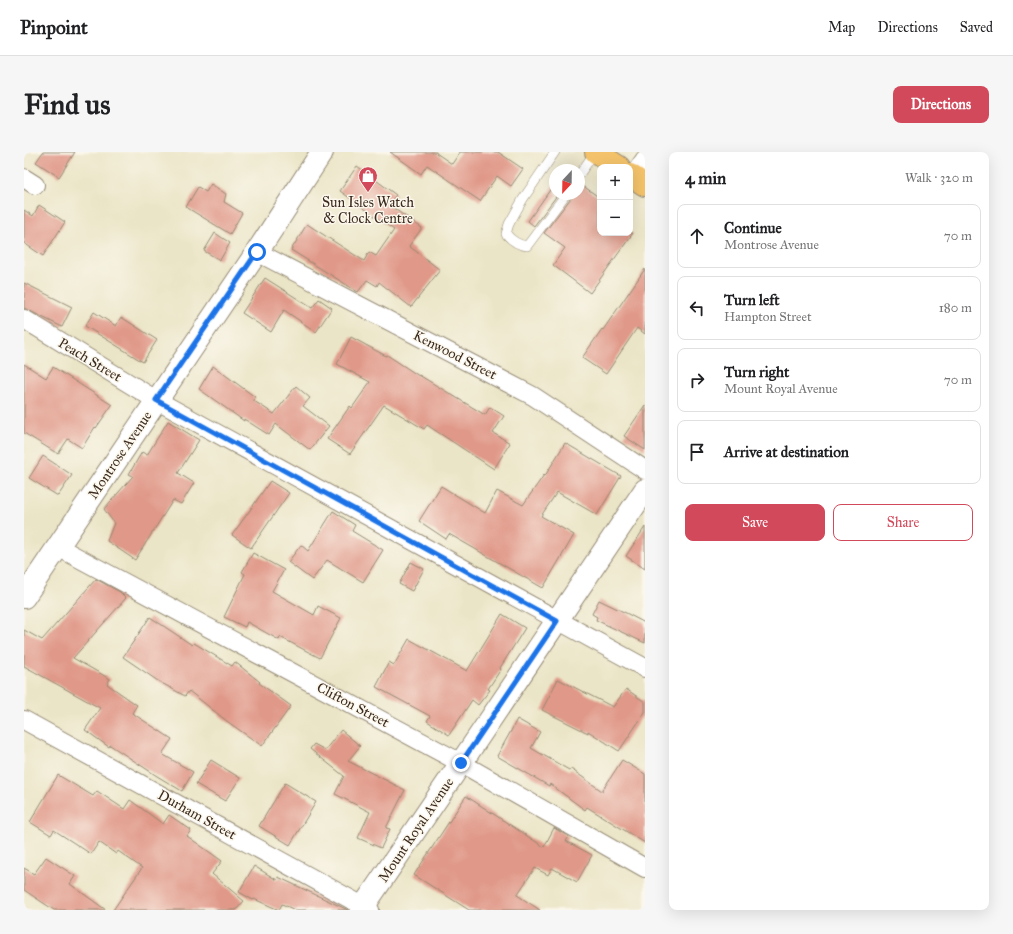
<!DOCTYPE html>
<html lang="en">
<head>
<meta charset="utf-8">
<style>
	body { margin:0; font-family:"IM FELL Great Primer",serif; background:#f6f6f6; color:#202124 }
	.controls { position:absolute; right:12px; top:12px; display:grid; overflow:hidden; border-radius:8px; box-shadow:0 4px 16px #0002 }
	.controls button { width:36px; height:36px; display:grid; place-items:center; padding:0; border:0; border-bottom:1px solid #e0e0e0; background:#fff; color:#202124; font:20px sans-serif }
	.compass { position:absolute; left:525px; top:12px; width:36px; height:36px; border-radius:50%; background:#fff; box-shadow:0 4px 16px #0002; rotate:202deg }
	.stop { position:absolute; width:12px; height:12px; margin:-9px; border:3px solid #1a73e8; border-radius:50%; background:#fff }
	.stop.end { background:#1a73e8; border-color:#fff; box-shadow:0 1px 4px #0008 }
	.list { margin:0; padding:0; list-style:none }
	h2 { display:flex; justify-content:space-between; align-items:center; height:52px; margin:0; padding:0 16px; font-size:17px }
	h2 small { font-size:13px; font-weight:400; color:#757577 }
	.list li { display:grid; grid-template-columns:26px 1fr auto; gap:12px; align-items:center; box-sizing:border-box; height:64px; margin:0 8px 8px; padding:0 8px; border:1px solid #e0e0e0; border-radius:8px }
	.list b { display:block; font-size:15px; white-space:nowrap }
	.list p { margin:0; font-size:13px; white-space:nowrap; color:#757577 }
	.list em { font-size:13px; font-style:normal; color:#757577 }
	.actions { display:flex; gap:8px; padding:12px 16px }
	.actions a { flex:1; padding:9px 0; border:1px solid #d1495b; border-radius:8px; text-align:center; font-size:14px; color:#d1495b }
	.actions .main { background:#d1495b; color:#fff }
	.icon { flex:none; width:22px; height:22px; fill:none; stroke:currentColor; stroke-width:2; stroke-linecap:round; stroke-linejoin:round }
	.map { position:relative; flex:none; width:621px; height:758px; overflow:hidden; border-radius:8px }
	header { display:flex; align-items:center; gap:24px; box-sizing:border-box; height:56px; padding:0 20px; background:#fff; border-bottom:1px solid #e0e0e0 }
	header strong { font-size:19px }
	nav { display:flex; gap:22px; margin-inline-start:auto; font-size:14px }
	.intro { display:flex; align-items:center; justify-content:space-between; box-sizing:border-box; height:96px; padding:0 24px }
	h1 { margin:0; font-size:28px }
	.button { padding:10px 18px; border-radius:8px; background:#d1495b; color:#fff; font-size:14px; font-weight:700 }
	main { display:flex; gap:24px; padding:0 24px }
	aside { flex:1; background:#fff; border-radius:8px; box-shadow:0 4px 16px #0002 }
	.map>svg:first-child { display:block }
	.building { fill:#e09888 }
	.lines { fill:none; stroke-linecap:round; stroke-linejoin:round }
	.service-casing { stroke:#938872; stroke-width:10 }
	.minor-casing { stroke:#938872; stroke-width:20 }
	.tertiary-casing { stroke:#938872; stroke-width:24 }
	.primary-casing { stroke:#938872; stroke-width:24 }
	.service { stroke:#fff; stroke-width:9 }
	.minor { stroke:#fff; stroke-width:18 }
	.tertiary { stroke:#fff; stroke-width:22 }
	.primary { stroke:#f3c26a; stroke-width:22 }
	.route { stroke:#1a73e8; stroke-width:5 }
	.labels { text-anchor:middle; dominant-baseline:central; stroke-width:3; stroke-linejoin:round; paint-order:stroke }
	.poi-label { font-size:14px; fill:#3b2a1e; stroke:#fbf7ec }
	.street-label { font-size:14px; fill:#3b2a1e; stroke:#fbf7ec }
</style>
</head>
<body>
<header>
<strong>Pinpoint</strong>
<nav><a>Map</a><a>Directions</a><a>Saved</a></nav>
</header>
<div class="intro"><h1>Find us</h1><a class="button">Directions</a></div>
<main>
<div class="map">
<svg width="621" height="758" viewBox="0 0 621 758">
	<rect width="100%" height="100%" fill="#fbf7ec"/>
	<filter id="ink" filterUnits="userSpaceOnUse"><feTurbulence type="fractalNoise" baseFrequency=".025" numOctaves="2"/><feDisplacementMap in="SourceGraphic" scale="8" xChannelSelector="R" yChannelSelector="G"/><feConvolveMatrix kernelMatrix="1 2 1 2 8 2 1 2 1" color-interpolation-filters="sRGB"/></filter>
	<filter id="wash" filterUnits="userSpaceOnUse"><feTurbulence type="fractalNoise" baseFrequency=".012" numOctaves="4" result="noise"/><feDisplacementMap in="SourceGraphic" scale="16" xChannelSelector="R" yChannelSelector="G"/><feGaussianBlur stdDeviation="0.9" result="paint"/><feColorMatrix in="noise" values="0 0 0 0 0 0 0 0 0 0 0 0 0 0 0 0 0 1.4 0 .05"/><feComposite in="paint" operator="in"/></filter>
	<g filter="url(#wash)">
		<rect width="100%" height="100%" fill="#ebe5c7"/>
		<g id="blocks">
			<g class="building">
				<path d="M19,0h32l-16,25 -23,-15z"/>
				<path d="M366,0h46v1l16,11 8,-12h38l25,17 -12,17 -14,-10 -17,25 -53,-36 -6,9z"/>
				<path d="M333,14l39,29 -7,10 33,23 -13,18 31,24 -29,37 -32,-25 -2,4 -10,-6 -9,12 -67,-42 16,-26 57,37 5,-9 7,4 18,-26 -54,-39z"/>
				<path d="M531,31v11h3l-24,32 -6,-5z"/>
				<path d="M555,31l21,15v35h33l-43,60 -37,-28 12,-17 -21,-15 27,-35 1,-4h7z"/>
				<path d="M187,32l15,10 -2,8 18,11 -12,21 -44,-27 12,-20 8,5z"/>
				<path d="M15,53l26,17 -22,34 -19,-13v-33l9,6z"/>
				<path d="M191,81l15,10 -10,17 -16,-9z"/>
				<path d="M621,117v65l-8,-6 -31,46 -24,-16 20,-29 1,1z"/>
				<path d="M241,126l47,30 7,-9 13,9 -16,24 -32,-22 -13,22 -29,-19z"/>
				<path d="M0,131l48,24 -10,20 -38,-19z"/>
				<path d="M70,160l22,14 5,-9 36,23 -14,22 -58,-36z"/>
				<path d="M327,185l35,19 1,-1 32,21v-1l66,40 5,-8 14,9 -11,17 17,10 -16,26 -67,-44 -3,4 -40,-24 -34,49 -23,-15 23,-33 2,2 18,-26 -33,-18z"/>
				<path d="M0,212l22,14 7,-11 59,38 -16,23 -1,-1 -13,21 -14,-9 -10,15 -34,-21z"/>
				<path d="M189,214l42,31 -1,4 20,13 22,-28 14,12 -7,8 26,20 -19,24 -34,-26 -7,11 -25,-16v2l-45,-32z"/>
				<path d="M621,253v45l-21,-14z"/>
				<path d="M144,269l31,19 -21,33 16,10 -13,21 -8,-4 -38,60 -28,-19 7,-18 -10,-14 29,-33 -4,-2 13,-22 5,3z"/>
				<path d="M541,291l56,33 -24,39 -40,-23 -16,24 33,19 -31,53 -94,-54 -3,5 -27,-18 22,-35 44,27 12,-22 26,14 21,-30 1,1z"/>
				<path d="M19,304l29,19 -14,21 -29,-18z"/>
				<path d="M246,329l19,12 -38,55 -19,-13 16,-22z"/>
				<path d="M309,359l22,14 -3,6 31,19 -20,32 -36,-22 -15,20 -24,-18 13,-17 7,6z"/>
				<path d="M621,375v42l-19,-13z"/>
				<path d="M229,401l31,17 -12,21 42,24 4,-9 23,12 -21,40 -40,-21 -1,3 -32,-18 -2,5 -21,-10 21,-43 -3,-2z"/>
				<path d="M387,410l13,7 -12,22 -13,-7z"/>
				<path d="M72,427l24,13 6,6 -53,60 37,21 -3,5 30,21 -5,8 40,26 -10,15 31,18 -11,19 -25,-15 -47,-31 -1,2 -24,-17 15,-22 -76,-42v-36l18,10z"/>
				<path d="M575,448l27,13 19,10v20l-49,-23 1,-3 -5,-3z"/>
				<path d="M478,462l23,14 -25,40 1,1 -13,20 2,1 -12,15 -6,-5 -23,35 -22,-14 3,-5 -54,-29 13,-25 5,3 15,-26 58,32z"/>
				<path d="M126,465l42,28 2,-2 38,23 3,-4 25,20 -1,1 32,23 -29,40 -34,-24 -39,-31 -4,5 -27,-15 -35,-24z"/>
				<path d="M534,527l55,28 13,-18 19,13v10l-26,39 -31,-20v2l-46,-23z"/>
				<path d="M493,567l23,13 -9,16 38,22 2,-1 31,22 20,-31 23,14v69l-58,-36 -2,3 -35,-26 -1,2 -52,-30 14,-25z"/>
				<path d="M317,578l19,16 -12,15 57,29 -19,38 4,1 -9,19 -23,-10 12,-26 -35,-18 9,-18 -34,-27 4,-5 11,6z"/>
				<path d="M187,608l29,18 -15,23 -29,-17z"/>
				<path d="M34,623l35,21 4,-5 27,18 6,-9 33,24 6,-9 22,15 -4,6 35,25 -10,13 32,27 -8,9h-123l29,-42 -24,-17 -2,3 -17,-12 -8,12 -37,-24 -3,5 -21,-13z"/>
				<path d="M261,631l31,19 -26,43 -31,-19z"/>
				<path d="M442,644l78,51 10,-19 15,9 -3,4 26,14 -15,27 -25,-14 -4,7 -13,-7 -18,27 23,15h-71l-55,-35z"/>
				<path d="M22,705l29,19 -5,8 36,26h-52l-30,-20v-22l10,6z"/>
				<path d="M230,714l23,14 1,-3 70,33h-53l-13,-6 -3,6 -25,-11 -1,1 -14,-8z"/>
			</g>
		</g>
	</g>
	<g filter="url(#ink)">
		<use href="#blocks" fill-opacity="0" stroke="#938872" stroke-width="1"/>
		<g class="lines">
			<defs>
				<g id="service">
					<path d="M531,0l-32,47 -14,25 -3,10c6,7 12,11 21,12l39,-52"/>
					<path d="M555,23l16,-23"/>
				</g>
				<g id="minor">
					<path d="M609,24l12,-17"/>
					<path d="M0,26l11,7"/>
					<path d="M233,100l276,144 112,74"/>
					<path d="M0,167l132,81 489,268"/>
					<path d="M34,395l403,216 184,105"/>
					<path d="M0,568l346,190"/>
				</g>
				<g id="tertiary">
					<path d="M0,445l233,-345 65,-100"/>
					<path d="M337,758l100,-147 184,-273"/>
				</g>
				<g id="primary">
					<path d="M572,0l23,15"/>
					<path d="M606,23l15,10"/>
				</g>
			</defs>
			<use href="#service" class="service-casing"/>
			<use href="#minor" class="minor-casing"/>
			<use href="#tertiary" class="tertiary-casing"/>
			<use href="#primary" class="primary-casing"/>
			<use href="#service" class="service"/>
			<use href="#minor" class="minor"/>
			<use href="#tertiary" class="tertiary"/>
			<use href="#primary" class="primary"/>
		</g>
	</g>
	<g class="lines" filter="url(#ink)">
		<path class="route" d="M233,100l-101,148 401,221 -96,142"/>
	</g>
	<defs>
		<symbol id="shop-pin" viewBox="-11 -11 22 30"><path d="M0 17L-7.5 6A9.5 9.5 0 1 1 7.5 6Z" fill="#d1495b" stroke="#fbf7ec"/><path d="M-5-2.5h2.3a2.7 3.5 0 0 1 5.4 0H5L5.5 6h-11ZM-1.5-2.5h3a1.5 2.3 0 0 0-3 0Z" fill="#fff"/></symbol>
	</defs>
	<g fill-rule="evenodd">
		<use href="#shop-pin" x="333" y="13" width="22" height="30"/>
	</g>
	<g class="labels">
		<g class="poi-label">
			<text x="344" y="50">Sun Isles Watch<tspan x="344" dy="16">&amp; Clock Centre</tspan></text>
		</g>
		<g class="street-label">
			<text transform="translate(431 203) rotate(27)">Kenwood Street</text>
			<text transform="translate(66 208) rotate(31)">Peach Street</text>
			<text transform="translate(96 303) rotate(-56)">Montrose Avenue</text>
			<text transform="translate(329 553) rotate(28)">Clifton Street</text>
			<text transform="translate(173 663) rotate(29)">Durham Street</text>
			<text transform="translate(392 678) rotate(-56)">Mount Royal Avenue</text>
		</g>
	</g>
</svg>
<div class="controls">
<button>+</button>
<button>−</button>
</div>
<svg class="compass" viewBox="-18 -18 36 36"><path d="M0-13l5 13h-10z" fill="#e53935"/><path d="M0 13l5-13h-10z" fill="#757577"/></svg>
<div class="stop" style="left:233px;top:100px"></div>
<div class="stop end" style="left:437px;top:611px"></div>
</div>
<aside>
<h2>4 min<small>Walk · 320 m</small></h2>
<ul class="list">
<li><svg class="icon" aria-label="ahead" viewBox="0 0 24 24"><path d="M12 20V5M6 11l6-6 6 6"/></svg><div><b>Continue</b><p>Montrose Avenue</p></div><em>70 m</em></li>
<li><svg class="icon" aria-label="left" viewBox="0 0 24 24"><path d="M17 20v-9H6M10 6l-5 5 5 5"/></svg><div><b>Turn left</b><p>Hampton Street</p></div><em>180 m</em></li>
<li><svg class="icon" aria-label="right" viewBox="0 0 24 24"><path d="M7 20v-9h11M14 6l5 5-5 5"/></svg><div><b>Turn right</b><p>Mount Royal Avenue</p></div><em>70 m</em></li>
<li><svg class="icon" aria-label="arrive" viewBox="0 0 24 24"><path d="M6 21V4h12l-3 4 3 4H6"/></svg><div><b>Arrive at destination</b></div></li>
</ul>
<div class="actions"><a class="main">Save</a><a>Share</a></div>
</aside>
</main>
</body>
</html>
